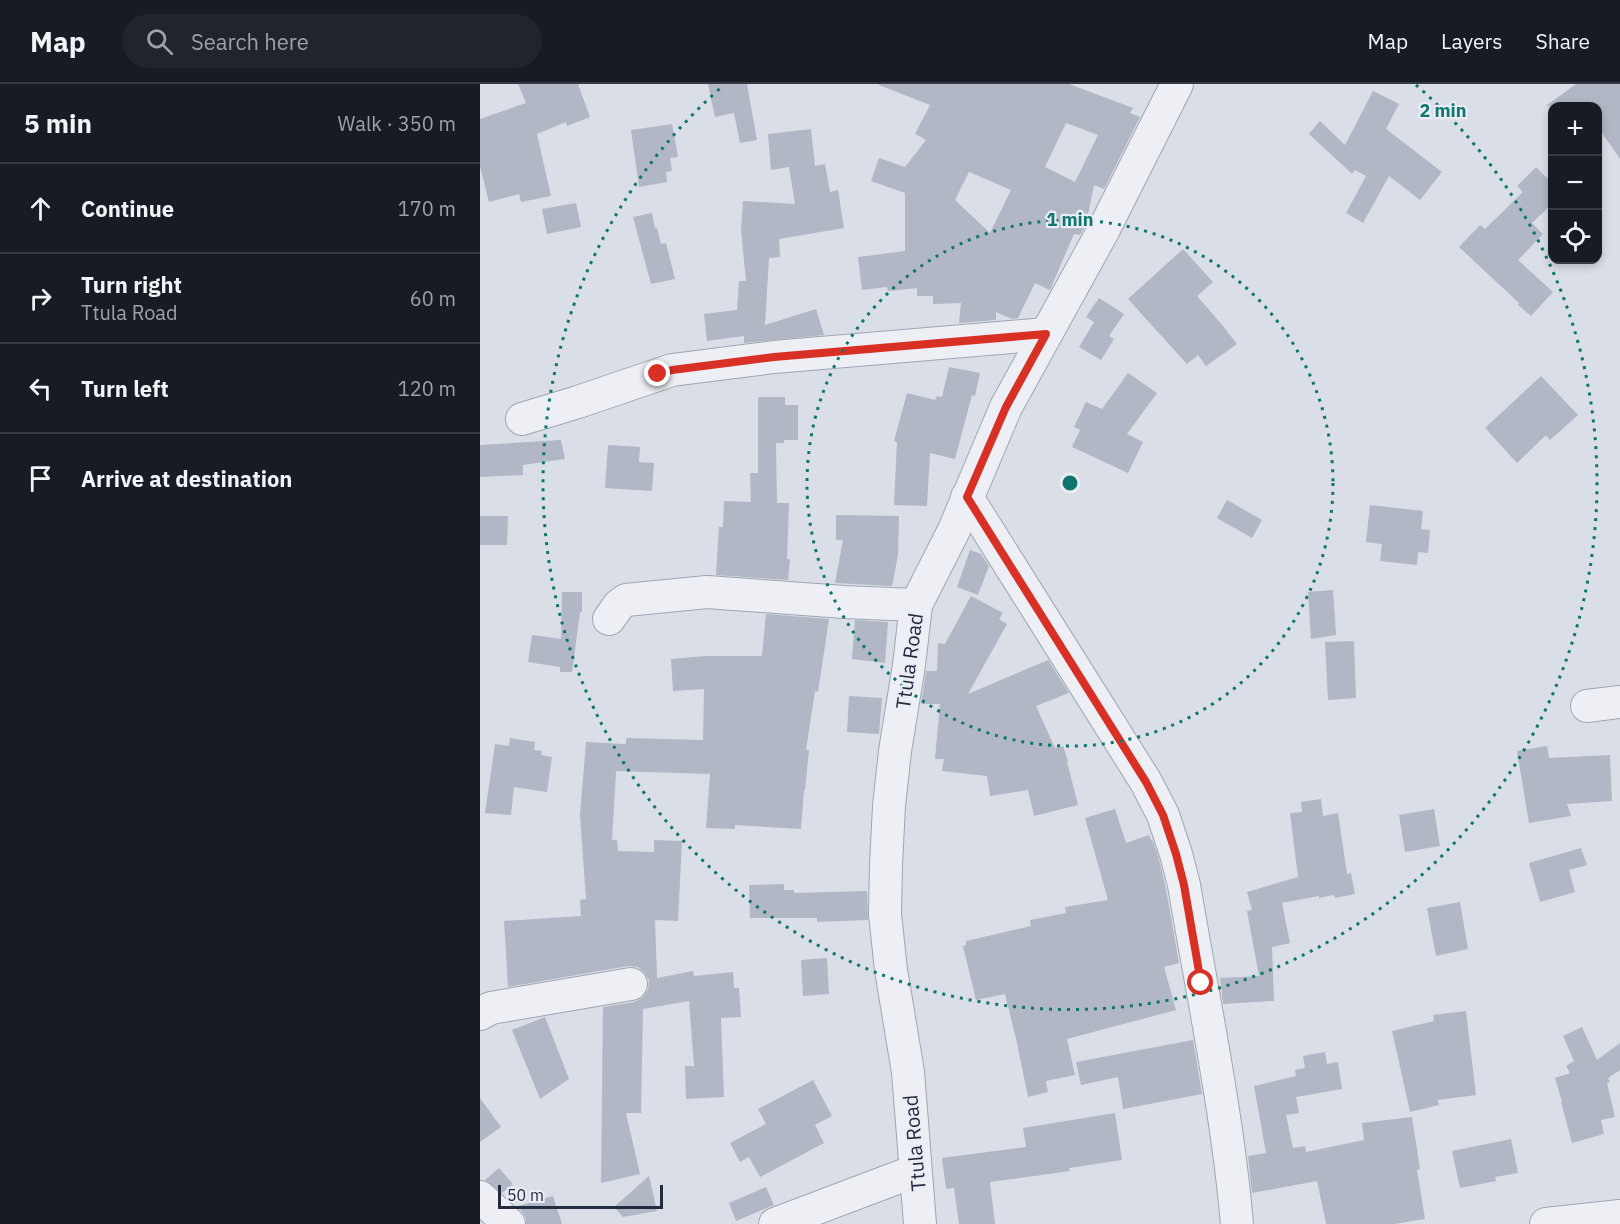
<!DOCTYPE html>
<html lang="en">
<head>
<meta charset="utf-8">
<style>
	body { margin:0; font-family:"IBM Plex Sans",sans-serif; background:#20242c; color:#f1f3f6 }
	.controls { position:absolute; right:18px; top:18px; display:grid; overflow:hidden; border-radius:12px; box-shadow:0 3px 9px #0003 }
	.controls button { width:54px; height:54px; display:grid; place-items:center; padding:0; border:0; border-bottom:2px solid #363941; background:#171b24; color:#f1f3f6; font:30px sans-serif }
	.scale { position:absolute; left:18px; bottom:15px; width:165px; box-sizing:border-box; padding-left:6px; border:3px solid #232b3e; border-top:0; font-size:16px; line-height:21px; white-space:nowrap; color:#232b3e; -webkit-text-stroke:4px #eaedf5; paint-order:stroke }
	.stop { position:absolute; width:18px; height:18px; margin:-14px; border:4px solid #d93025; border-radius:50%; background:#fff }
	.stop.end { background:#d93025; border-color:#fff; box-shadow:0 2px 6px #0008 }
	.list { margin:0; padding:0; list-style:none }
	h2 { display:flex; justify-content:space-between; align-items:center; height:78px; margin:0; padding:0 24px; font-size:26px }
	h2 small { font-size:20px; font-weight:400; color:#9ea1a6 }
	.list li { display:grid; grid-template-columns:39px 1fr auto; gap:18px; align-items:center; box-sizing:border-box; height:90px; padding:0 24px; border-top:2px solid #363941 }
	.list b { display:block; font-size:22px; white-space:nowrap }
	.list p { margin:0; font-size:20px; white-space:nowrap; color:#9ea1a6 }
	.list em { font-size:20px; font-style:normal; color:#9ea1a6 }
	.icon { flex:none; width:33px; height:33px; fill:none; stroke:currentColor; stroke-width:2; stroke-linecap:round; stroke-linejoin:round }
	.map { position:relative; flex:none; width:1140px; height:1140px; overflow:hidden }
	header { display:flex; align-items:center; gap:36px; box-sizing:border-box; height:84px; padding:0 30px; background:#171b24; border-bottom:2px solid #363941 }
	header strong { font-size:28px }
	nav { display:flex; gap:33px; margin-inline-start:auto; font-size:21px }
	.search { width:420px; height:54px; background:#20242c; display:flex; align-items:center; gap:15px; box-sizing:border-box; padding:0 21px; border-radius:33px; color:#9ea1a6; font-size:22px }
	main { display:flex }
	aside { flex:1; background:#171b24 }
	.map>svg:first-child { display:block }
	.building { fill:#b1b7c4; fill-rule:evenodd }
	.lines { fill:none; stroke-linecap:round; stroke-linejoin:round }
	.minor-casing { stroke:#9fa5b1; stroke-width:34 }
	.minor { stroke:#edeff5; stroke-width:32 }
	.route { stroke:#d93025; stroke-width:8 }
	.ring { fill:none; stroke:#0f766e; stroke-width:3; stroke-dasharray:3 6 }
	.labels { text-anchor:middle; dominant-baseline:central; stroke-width:4.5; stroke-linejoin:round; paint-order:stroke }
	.street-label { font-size:20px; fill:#232b3e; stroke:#eaedf5 }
	.centre { fill:#0f766e; stroke:#eaedf5; stroke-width:3 }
	.ring-label { font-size:18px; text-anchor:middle; font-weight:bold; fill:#0f766e; stroke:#eaedf5; stroke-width:4.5; stroke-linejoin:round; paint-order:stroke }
</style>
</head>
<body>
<header>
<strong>Map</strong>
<div class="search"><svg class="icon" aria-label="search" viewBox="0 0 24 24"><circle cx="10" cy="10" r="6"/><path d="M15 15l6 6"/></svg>Search here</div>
<nav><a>Map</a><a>Layers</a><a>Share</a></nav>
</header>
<main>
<aside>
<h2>5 min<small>Walk · 350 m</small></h2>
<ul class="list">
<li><svg class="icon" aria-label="ahead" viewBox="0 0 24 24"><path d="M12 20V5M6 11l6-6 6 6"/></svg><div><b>Continue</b></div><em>170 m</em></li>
<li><svg class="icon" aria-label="right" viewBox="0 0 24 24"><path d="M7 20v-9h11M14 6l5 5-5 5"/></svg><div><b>Turn right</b><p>Ttula Road</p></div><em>60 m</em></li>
<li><svg class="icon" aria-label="left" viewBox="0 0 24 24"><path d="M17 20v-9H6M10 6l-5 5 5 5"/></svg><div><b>Turn left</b></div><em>120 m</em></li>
<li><svg class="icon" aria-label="arrive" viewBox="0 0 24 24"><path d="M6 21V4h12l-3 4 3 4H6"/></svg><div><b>Arrive at destination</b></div></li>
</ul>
</aside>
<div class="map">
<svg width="1140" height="1140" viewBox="0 0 1140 1140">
	<rect width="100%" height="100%" fill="#dadee7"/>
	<g class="building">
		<path d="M38,0h60l12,33 -23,9 -1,-4 -29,12 14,62 -30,6 -2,-8 -30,8 -9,-36v-47l46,-16z"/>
		<path d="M228,0h39l10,56 -17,3 -6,-30 -19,4z"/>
		<path d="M399,0h190l64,24 -3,5 10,4 -36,72 -10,-4 -8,40 -6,10 -6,-1 -24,56 -15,-7 -17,35 -6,1 -16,-7v8l-37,3 2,-20 -28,1v-8h-16v-8l-29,3 -1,-4 -25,3 -4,-33 47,-6v-58l-34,-12 8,-23 26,9 21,-27 -11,-6 15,-29 -51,-20zM586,39l32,12 -23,47 -30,-15zM489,88l42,18 -21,43 -35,-33z"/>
		<path d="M1096,0h44v75l-22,-32v-21h-52z"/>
		<path d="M893,7l26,13 -13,25 56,43 -22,28 -31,-24 -26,47 -17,-10 20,-37 -11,-6 -3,4 -43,-40 11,-13 25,24z"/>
		<path d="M192,40l6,33 -8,1 2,13 -6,1 1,10 -28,5 -8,-57z"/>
		<path d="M331,45l4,37 10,-2 5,28 8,-2 6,38 -65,11 1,18 -11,1 -4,67 51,-16 8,26 -80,8v-7l-37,5 -3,-27 33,-4 2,-29h7l-5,-52 2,-28 52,3 -6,-37 -18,3 -3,-36z"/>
		<path d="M1056,83l16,16v21l-20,19 11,11 -25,26 35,32 -22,24 -13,-11 1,-2 -60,-56 21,-22 5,4 38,-37 -6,-6z"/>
		<path d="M96,119l5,24 -34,7 -5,-25z"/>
		<path d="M172,129l3,15h2l4,16 5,-1 9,36 -24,5 -18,-67z"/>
		<path d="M703,165l30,33 -16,14 26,30 14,18 -31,22 -8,-11 -11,9 -59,-65z"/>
		<path d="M619,214l25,16 -15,22 5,3 -13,21 -22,-13 15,-25 -8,-5z"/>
		<path d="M469,283l31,6 -5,23 -3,-1 -17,64 -25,-6 -3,53 -33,-1 3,-63 -3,-1 13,-48 28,7 2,-4 5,1z"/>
		<path d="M648,289l29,20 -30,41 16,8 -15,31 -56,-26 8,-17 -6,-3 12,-25 16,7z"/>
		<path d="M1061,292l37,39 -28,25 -4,-5 -29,28 -32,-35z"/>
		<path d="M278,313h27v8h13v35h-14v3h-8l1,60h12l-2,56h3l-2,21 -72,-5 3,-48h4l1,-26 27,1 -1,-29h8z"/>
		<path d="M81,356l4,19 -42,6v10l-43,2v-32z"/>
		<path d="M128,361l32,2 -1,15 15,1 -2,28 -47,-3z"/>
		<path d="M747,416l35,20 -10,18 -35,-20z"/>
		<path d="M890,421l53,6 -2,18 9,1 -2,23 -10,-1 -1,13 -37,-4 2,-17 -16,-2z"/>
		<path d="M356,431l63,1 -1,39 -6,31 -57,-3 8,-43h-7z"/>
		<path d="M0,432h28l-1,29h-27z"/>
		<path d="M490,466l11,4 8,12 -11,29 -21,-8z"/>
		<path d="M853,506l3,45 -25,4 -3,-47z"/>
		<path d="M82,508h20v20h-2l-8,60h-12v-5l-32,-5 4,-27 29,4z"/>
		<path d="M491,512l32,17 -4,6 8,5 -39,70 80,-34 21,33 -33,13 19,42 8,-2 5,15 -1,1 11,43 -44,11 -6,-26 -38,6 -3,-20 -45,-5 2,-12h-9l5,-55h-19l5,-33h11l1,-28 7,1z"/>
		<path d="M286,530l63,5 -11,73 -3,-1 -9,59h3l-4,40h-1l-3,39 -66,-4v4l-29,-1 4,-54 -94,-3 -4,69h5l1,11 36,1v-12l28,1 -4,80 -23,-1 2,58 36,-7 1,5 39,-4 1,16h5l2,29 -20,1 3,79 -38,2 -1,-33h9l-5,-65 -46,8 -2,104h-15l14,61 -39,9 2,-176 31,-5 8,-4 6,-8 1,-10 -5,-8 -6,-5 -10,-1 -120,21 -4,-66 77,-5 -1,-16 6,-1 -6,-84 6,-73 40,2v-6l77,2 1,-51 -31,2 -2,-32 34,-3h57z"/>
		<path d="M375,536l33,2 -3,41 -33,-4z"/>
		<path d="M874,557l2,57 -28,2 -3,-58z"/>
		<path d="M369,612l33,2 -3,36 -32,-2z"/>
		<path d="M30,654l25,4 -1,8 8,1 -1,4 11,2 -5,35 -33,-5 -3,28 -26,-2 10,-69 14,2z"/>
		<path d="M1067,662l2,12 61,-3 2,46 -45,3 4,12 -42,7 -12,-72z"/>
		<path d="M841,715l2,17 15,-3 9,61 4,-1 4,21 -20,4 -1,-3 -15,3v-2l-37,7 8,40 -18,4 2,54 -51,3 -3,-26 39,-2 -12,-65 5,-1 -5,-18 51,-15 -8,-64 12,-1 -1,-10z"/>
		<path d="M635,725l11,34 23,-8 2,5 1,-1 7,20 7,30 13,74 -15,4 12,43 -109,29 8,36 -29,6 2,11 -20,5 -11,-54 -12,-49 -29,6 -13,-54 3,-1v-4l65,-15 -1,-6 36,-7 -1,-6 43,-7 -23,-82z"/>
		<path d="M954,725l6,37 -35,6 -6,-37z"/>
		<path d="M1101,764l6,17 -18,5 6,22 -35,10 -11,-39z"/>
		<path d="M304,800v6h10v3l73,-2 1,29 -51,2v-4h-67l-1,-33z"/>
		<path d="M980,818l8,47 -32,7 -9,-48z"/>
		<path d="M347,874l2,36 -26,2 -2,-36z"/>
		<path d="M986,927l10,84 -38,5 1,5 -29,7 -18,-81 42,-10 -1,-6z"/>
		<path d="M65,933l24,62 -29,20 -28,-69z"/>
		<path d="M1102,943l15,33 23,-17v27l-12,8 2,4 -3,1 8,34 -14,3 3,14 -32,9 -11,-41h1l-7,-24 15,-5 -4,-7 8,-5 -11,-25z"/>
		<path d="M713,956l9,54 -79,15 -5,-32 -37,8 -5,-23z"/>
		<path d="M845,968l2,12 11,-2 4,27 -46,8 3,16 -13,2 7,33 12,-2 1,6 58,-12 -2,-17 50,-6 8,52 -3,1 8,49 -31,5h-68l-9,-43 -65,12 -4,-37 18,-3 -12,-67 42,-10 -1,-6 10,-2 -2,-12z"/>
		<path d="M333,996l19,36 -17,9 9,18 -64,34 -11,-20 -9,5 -10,-19 36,-19 -8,-15z"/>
		<path d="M0,1014l21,29 -21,15z"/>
		<path d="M635,1029l7,47 -53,8 1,3 -80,11 5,42h-36l-5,-36 -8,1 -4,-31 84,-11 -3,-19z"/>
		<path d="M1031,1055l7,34 -23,4 1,4 -36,7 -8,-37z"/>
		<path d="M19,1084l14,16 -11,9 -17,-13z"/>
		<path d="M169,1092l8,35 -34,6 -9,-10z"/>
		<path d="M286,1103l8,18 -38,16 -7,-18z"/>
		<path d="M73,1112l9,28h-36v-6l-8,-12z"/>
	</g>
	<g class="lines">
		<defs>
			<g id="minor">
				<path d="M42,335l56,-17 94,-32 102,-13 272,-23"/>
				<path d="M487,413l179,285 17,33 13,39 8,31c19,113 43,225 53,339"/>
				<path d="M129,535l10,-14 7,-5 81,-8 137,10 72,3"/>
				<path d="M1107,622l33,-4"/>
				<path d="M0,930l11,-6 140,-24"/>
				<path d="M0,1113l29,27"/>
				<path d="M295,1140l140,-53"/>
				<path d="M440,1140l-12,-152 -17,-102 -6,-56 1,-49 3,-59 6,-55 14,-86 7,-60 38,-75 52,-123 97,-176 74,-147"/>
				<path d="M1066,1140l74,-8"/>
			</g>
		</defs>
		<use href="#minor" class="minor-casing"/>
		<use href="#minor" class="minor"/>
	</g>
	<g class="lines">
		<path class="route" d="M178,290l14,-4 102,-13 272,-23 -40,73 -39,90 179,285 17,33 13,39 8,31 17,98"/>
	</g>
	<g class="ring">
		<circle cx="590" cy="399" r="263"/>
		<path d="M936 1A527 527 0 1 1 244 1"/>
	</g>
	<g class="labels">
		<g class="street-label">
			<text transform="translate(429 577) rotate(-82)">Ttula Road</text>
			<text transform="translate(434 1059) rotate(-95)">Ttula Road</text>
		</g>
	</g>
	<circle cx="590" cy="399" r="9" class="centre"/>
	<g class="ring-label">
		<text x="963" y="33">2 min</text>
		<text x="590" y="142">1 min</text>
	</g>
</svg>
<div class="controls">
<button>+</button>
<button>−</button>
<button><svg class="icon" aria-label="locate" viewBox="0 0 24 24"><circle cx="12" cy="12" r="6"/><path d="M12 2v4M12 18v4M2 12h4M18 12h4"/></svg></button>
</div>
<div class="scale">50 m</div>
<div class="stop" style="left:721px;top:899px"></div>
<div class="stop end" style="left:178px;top:290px"></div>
</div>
</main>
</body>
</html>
